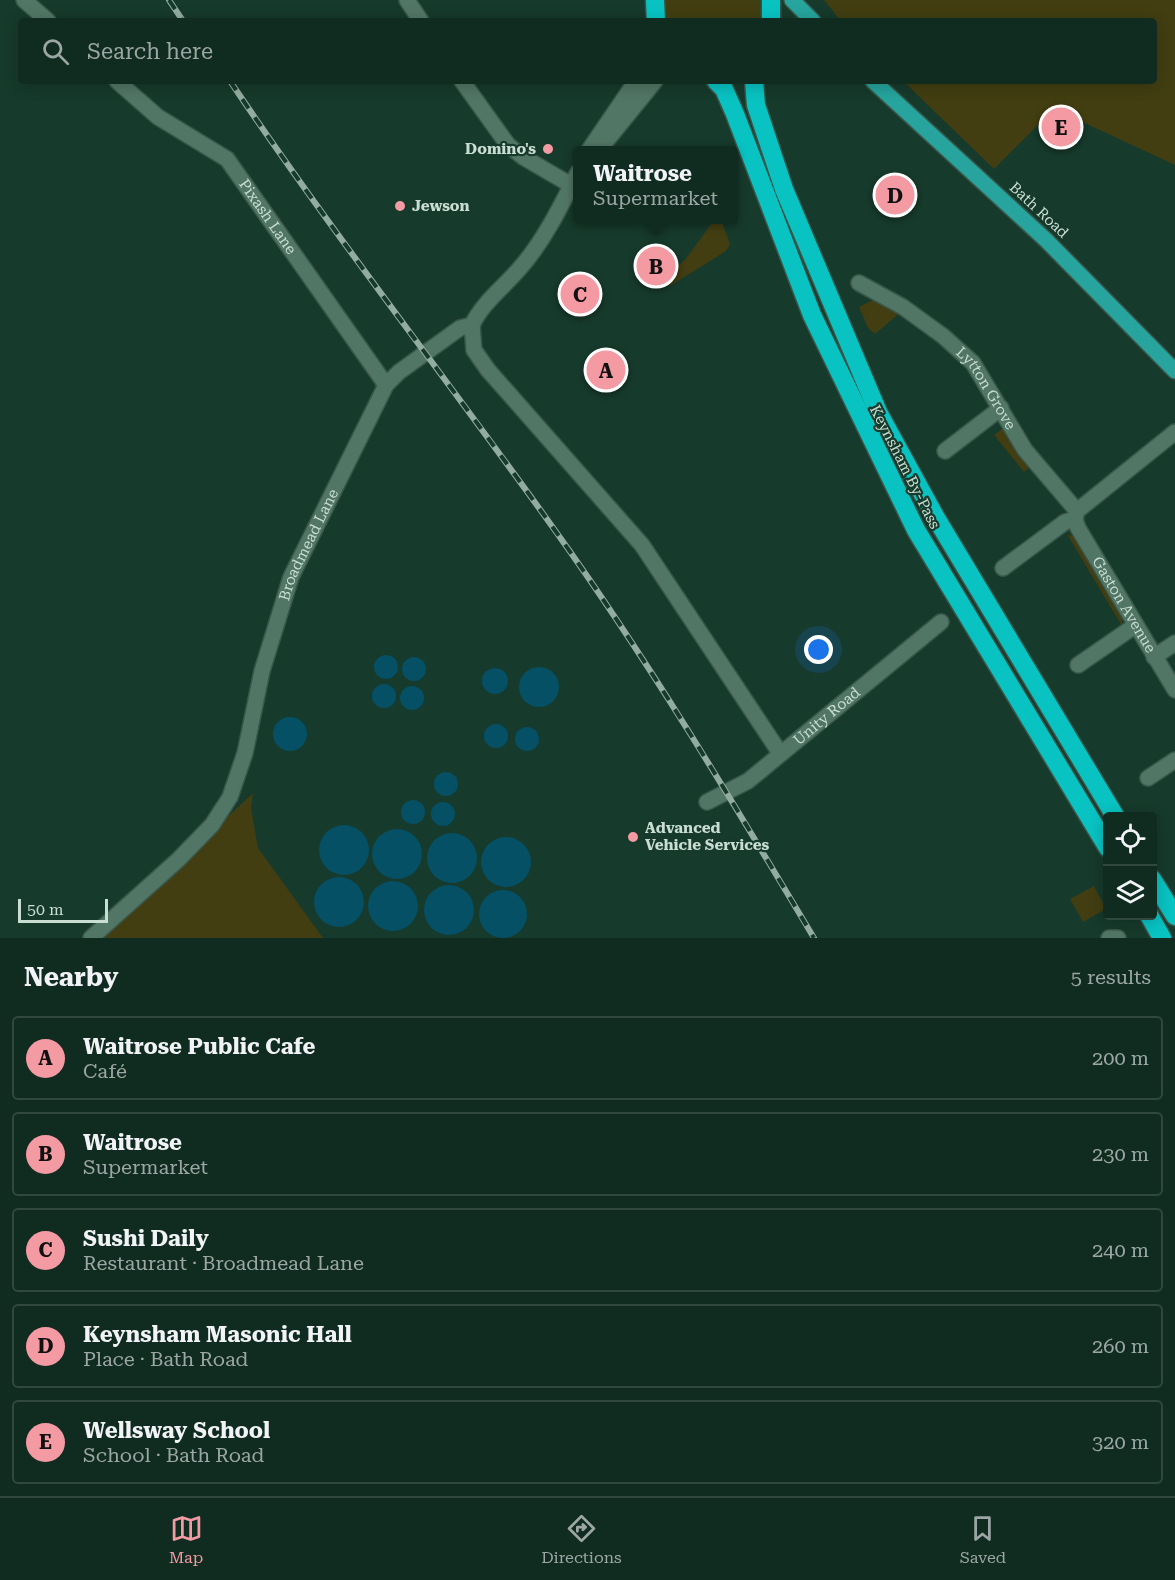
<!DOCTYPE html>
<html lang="en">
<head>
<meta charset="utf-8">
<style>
	body { margin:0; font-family:"Roboto Serif",serif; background:#1e382d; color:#f1f3f6 }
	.controls { position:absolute; right:18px; bottom:18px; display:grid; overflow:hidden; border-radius:6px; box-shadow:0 3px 15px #0003 }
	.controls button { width:54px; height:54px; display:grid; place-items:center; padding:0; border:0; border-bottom:2px solid #30483e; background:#102c20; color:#f1f3f6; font:30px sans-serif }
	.scale { position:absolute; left:18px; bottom:15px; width:90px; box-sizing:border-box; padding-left:6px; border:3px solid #c9ddd3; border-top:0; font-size:16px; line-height:21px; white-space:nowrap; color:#c9ddd3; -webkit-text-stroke:4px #163a2b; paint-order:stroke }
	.you { position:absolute; left:819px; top:650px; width:21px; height:21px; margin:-15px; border:4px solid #fff; border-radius:50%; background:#1a73e8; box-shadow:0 0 0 9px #1a73e833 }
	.badge { display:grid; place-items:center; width:39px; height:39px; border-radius:50%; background:#f49aa3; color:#111; font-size:20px; font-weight:700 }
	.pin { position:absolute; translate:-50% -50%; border:3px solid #fff; box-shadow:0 2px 6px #0006 }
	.popup { position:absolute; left:573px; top:146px; width:165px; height:78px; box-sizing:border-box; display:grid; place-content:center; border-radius:6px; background:#102c20; filter:drop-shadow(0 2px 4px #0005); font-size:20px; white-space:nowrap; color:#9ca7a5 }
	.popup b { font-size:22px; color:#f1f3f6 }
	.popup::after { content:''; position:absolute; left:50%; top:100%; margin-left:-12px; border:12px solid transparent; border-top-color:#102c20 }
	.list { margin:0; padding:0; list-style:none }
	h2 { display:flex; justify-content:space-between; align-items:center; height:78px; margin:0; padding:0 24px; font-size:26px }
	h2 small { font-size:20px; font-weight:400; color:#9ca7a5 }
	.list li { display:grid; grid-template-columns:39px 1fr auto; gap:18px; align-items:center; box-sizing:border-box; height:84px; margin:0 12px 12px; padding:0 12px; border:2px solid #30483e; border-radius:6px }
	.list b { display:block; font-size:22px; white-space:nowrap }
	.list p { margin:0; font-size:20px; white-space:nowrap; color:#9ca7a5 }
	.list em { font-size:20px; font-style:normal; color:#9ca7a5 }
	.icon { flex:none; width:33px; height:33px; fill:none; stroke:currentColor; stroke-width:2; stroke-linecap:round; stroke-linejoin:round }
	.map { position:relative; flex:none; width:1175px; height:938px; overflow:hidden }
	.search { position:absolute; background:#102c20; box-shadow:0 3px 15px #0003; left:18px; right:18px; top:18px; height:66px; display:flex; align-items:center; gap:15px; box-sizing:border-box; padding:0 21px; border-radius:6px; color:#9ca7a5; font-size:22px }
	.sheet { height:558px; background:#102c20 }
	nav { display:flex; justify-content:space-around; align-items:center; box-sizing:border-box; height:84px; border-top:2px solid #30483e; background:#102c20; font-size:16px; color:#9ca7a5 }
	nav a { display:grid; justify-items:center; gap:3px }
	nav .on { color:#f49aa3 }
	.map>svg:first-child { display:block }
	.green { fill:#423e12 }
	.water { fill:#055065 }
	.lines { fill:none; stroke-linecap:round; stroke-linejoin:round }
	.minor-casing { stroke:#385649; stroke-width:18 }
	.major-casing { stroke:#385649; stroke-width:18 }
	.highway-casing { stroke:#385649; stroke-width:21 }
	.minor { stroke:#527665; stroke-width:15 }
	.major { stroke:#26a49d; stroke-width:15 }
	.highway { stroke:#08c3c2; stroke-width:18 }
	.rail-casing { stroke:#93aca1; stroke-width:6 }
	.rail { stroke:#163a2b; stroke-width:4; stroke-dasharray:11; stroke-linecap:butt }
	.poi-dot { fill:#f49aa3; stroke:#163a2b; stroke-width:2 }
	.labels { text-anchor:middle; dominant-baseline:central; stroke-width:4.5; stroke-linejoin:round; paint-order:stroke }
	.poi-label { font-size:15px; font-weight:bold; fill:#c9ddd3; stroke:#163a2b; text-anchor:start }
	.street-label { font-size:15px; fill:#c9ddd3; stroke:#163a2b }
</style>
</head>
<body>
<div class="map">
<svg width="1175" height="938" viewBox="0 0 1175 938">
	<rect width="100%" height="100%" fill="#163a2b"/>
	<g class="green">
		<path d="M664,0h96l1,18 -1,3h-96z"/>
		<path d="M824,0h351v165l-114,-53 -18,8 -49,49 -91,-88h251v-60h-313z"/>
		<path d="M714,220h7l9,24 -4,7 -56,35 -8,-8 23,-18z"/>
		<path d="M875,299l27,12 -27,23 -7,-6 -9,-21z"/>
		<path d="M1003,428l27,39 -6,5 -30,-37z"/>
		<path d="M1067,534l8,3 47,77v12z"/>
		<path d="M253,793l-2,15 7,40 65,90h-225z"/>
		<path d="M1094,886l12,23 -23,13 -13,-23z"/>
	</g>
	<g class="water">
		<circle cx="386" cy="667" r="12"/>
		<circle cx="414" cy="669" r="12"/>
		<circle cx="539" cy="687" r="20"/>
		<circle cx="495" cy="681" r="13"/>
		<circle cx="384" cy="696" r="12"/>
		<circle cx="412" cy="698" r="12"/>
		<circle cx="290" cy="734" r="17"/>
		<circle cx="496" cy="736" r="12"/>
		<circle cx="527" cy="739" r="12"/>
		<circle cx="446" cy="784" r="12"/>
		<circle cx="413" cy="812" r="12"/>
		<circle cx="443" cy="814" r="12"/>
		<circle cx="344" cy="850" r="25"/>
		<circle cx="397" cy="854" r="25"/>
		<circle cx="452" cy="858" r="25"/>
		<circle cx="506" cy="862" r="25"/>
		<circle cx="339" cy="902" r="25"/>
		<circle cx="393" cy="906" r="25"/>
		<circle cx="449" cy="910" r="25"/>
		<circle cx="503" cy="914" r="24"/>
	</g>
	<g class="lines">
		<defs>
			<g id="minor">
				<path d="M24,0l24,21"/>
				<path d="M407,0l14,21"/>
				<path id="s1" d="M117,81l41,36 69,42 159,226"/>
				<path d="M462,81l46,64 15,12 48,28"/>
				<path d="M589,150l47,-69"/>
				<path d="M599,150l56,-69"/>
				<path id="s2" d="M859,283l44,24 40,29 30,27 52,87 52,61"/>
				<path d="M472,325l2,25 14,20 154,175 138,208"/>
				<path d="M945,451l56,-43"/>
				<path id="s3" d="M1075,519l3,9 97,162"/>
				<path d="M1003,568l62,-46 10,-3 2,-8 98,-79"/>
				<path d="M1154,657l21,-14"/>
				<path d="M1078,665l58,-40"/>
				<path d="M1148,778l27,-18"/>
				<path id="s4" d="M707,802l41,-21 193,-159"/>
				<path id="s5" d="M91,938l87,-78 34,-35 18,-28 15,-44 17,-82 29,-94 95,-192 13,-13 61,-44 12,-3c11,-23 32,-38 48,-57 24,-27 42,-64 58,-96"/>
				<path d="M1109,938h9"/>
			</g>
			<g id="major">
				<path d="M792,0l21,21"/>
				<path d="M873,81l173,159 129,131"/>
			</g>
			<g id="highway">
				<path d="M655,0l1,21"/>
				<path d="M771,21v-21"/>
				<path d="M716,81l8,8 11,25 77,201 104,215 192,318"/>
				<path d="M754,81l2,24 28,84 94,223 58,106 179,298"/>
				<path d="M1152,879l23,37"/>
				<path d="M1149,915l13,23"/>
			</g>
		</defs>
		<use href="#minor" class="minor-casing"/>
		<use href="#major" class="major-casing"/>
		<use href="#highway" class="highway-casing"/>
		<use href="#minor" class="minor"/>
		<use href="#major" class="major"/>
		<use href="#highway" class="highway"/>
		<defs>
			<g id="rail">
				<path d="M169,0l14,21"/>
				<path d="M230,81c103,153 217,298 324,448 94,131 177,270 260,409"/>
			</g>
		</defs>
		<use href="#rail" class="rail-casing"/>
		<use href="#rail" class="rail"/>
	</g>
	<g class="poi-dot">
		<circle cx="548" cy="149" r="6"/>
		<circle cx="400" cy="206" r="6"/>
		<circle cx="633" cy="837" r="6"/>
	</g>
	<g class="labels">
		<g class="poi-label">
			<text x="536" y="149" text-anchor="end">Domino's</text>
			<text x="412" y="206">Jewson</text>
			<text x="645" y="828">Advanced<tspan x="645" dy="17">Vehicle Services</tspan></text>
		</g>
		<g class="street-label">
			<text transform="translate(1039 210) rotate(43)">Bath Road</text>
			<text stroke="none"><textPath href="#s1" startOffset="206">Pixash Lane</textPath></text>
			<text stroke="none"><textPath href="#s2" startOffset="168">Lytton Grove</textPath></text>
			<text transform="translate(905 467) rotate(63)">Keynsham By-Pass</text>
			<text stroke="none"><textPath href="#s5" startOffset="464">Broadmead Lane</textPath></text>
			<text stroke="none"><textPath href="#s3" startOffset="99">Gaston Avenue</textPath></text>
			<text stroke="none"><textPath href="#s4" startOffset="148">Unity Road</textPath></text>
		</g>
	</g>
</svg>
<div class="controls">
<button><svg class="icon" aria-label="locate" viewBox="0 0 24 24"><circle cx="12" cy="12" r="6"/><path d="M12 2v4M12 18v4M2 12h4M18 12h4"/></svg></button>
<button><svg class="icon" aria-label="layers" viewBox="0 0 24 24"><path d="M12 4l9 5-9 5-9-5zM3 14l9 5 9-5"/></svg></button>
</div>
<div class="scale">50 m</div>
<div class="you"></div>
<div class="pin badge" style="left:606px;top:370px">A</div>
<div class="pin badge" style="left:656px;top:266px">B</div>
<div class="popup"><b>Waitrose</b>Supermarket</div>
<div class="pin badge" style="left:580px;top:294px">C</div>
<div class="pin badge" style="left:895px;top:195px">D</div>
<div class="pin badge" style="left:1061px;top:127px">E</div>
<div class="search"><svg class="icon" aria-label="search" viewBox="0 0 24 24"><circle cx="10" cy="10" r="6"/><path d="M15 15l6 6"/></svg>Search here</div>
</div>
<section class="sheet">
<h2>Nearby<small>5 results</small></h2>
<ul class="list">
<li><span class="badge">A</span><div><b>Waitrose Public Cafe</b><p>Café</p></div><em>200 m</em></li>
<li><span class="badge">B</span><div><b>Waitrose</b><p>Supermarket</p></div><em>230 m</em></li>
<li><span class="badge">C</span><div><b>Sushi Daily</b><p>Restaurant · Broadmead Lane</p></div><em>240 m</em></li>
<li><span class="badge">D</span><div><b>Keynsham Masonic Hall</b><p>Place · Bath Road</p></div><em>260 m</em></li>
<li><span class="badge">E</span><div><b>Wellsway School</b><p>School · Bath Road</p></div><em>320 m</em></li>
</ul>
</section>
<nav>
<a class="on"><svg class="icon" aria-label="map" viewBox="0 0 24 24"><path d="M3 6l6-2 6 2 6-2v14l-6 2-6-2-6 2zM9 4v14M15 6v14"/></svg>Map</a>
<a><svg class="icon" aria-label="directions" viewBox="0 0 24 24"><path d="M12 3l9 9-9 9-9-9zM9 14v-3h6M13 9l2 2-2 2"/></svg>Directions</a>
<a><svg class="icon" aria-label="saved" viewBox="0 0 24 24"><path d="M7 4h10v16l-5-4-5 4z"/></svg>Saved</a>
</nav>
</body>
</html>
